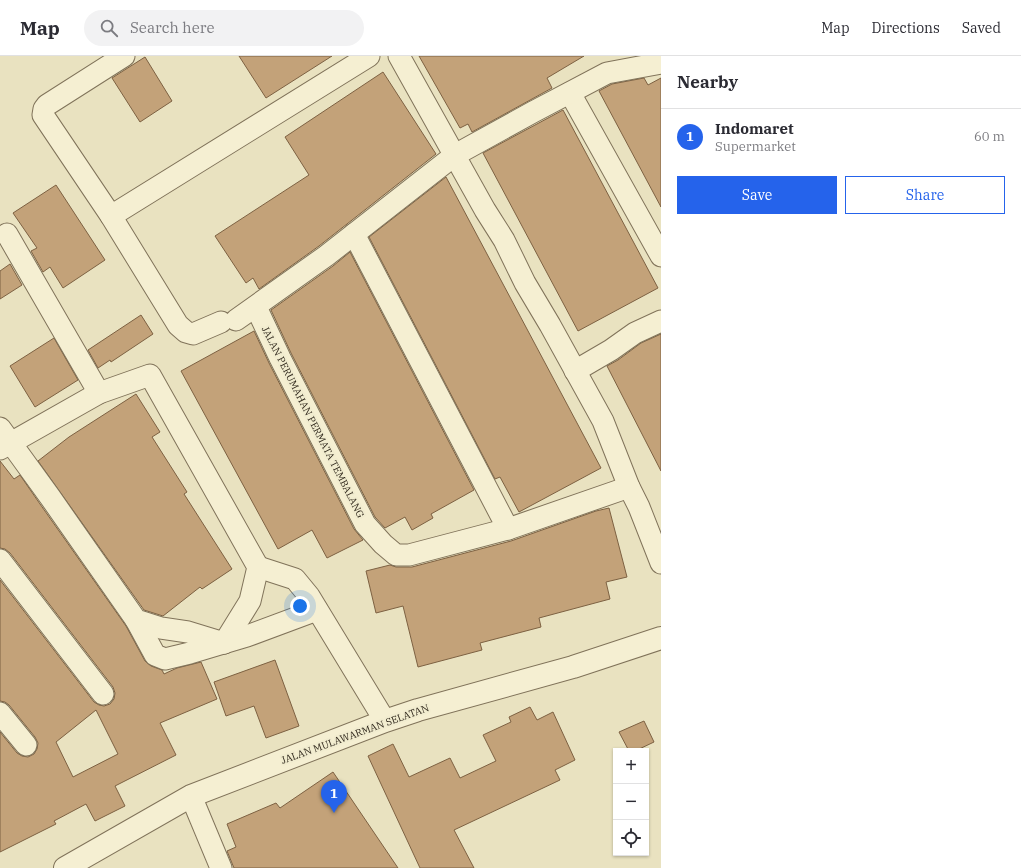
<!DOCTYPE html>
<html lang="en">
<head>
<meta charset="utf-8">
<style>
	body { margin:0; font-family:"IBM Plex Serif",serif; background:#f2f2f3; color:#2b2b33 }
	.controls { position:absolute; right:12px; bottom:12px; display:grid; overflow:hidden; border-radius:0px; box-shadow:0 1px 3px #0004 }
	.controls button { width:36px; height:36px; display:grid; place-items:center; padding:0; border:0; border-bottom:1px solid #e1e1e2; background:#fff; color:#2b2b33; font:20px sans-serif }
	.you { position:absolute; left:300px; top:550px; width:14px; height:14px; margin:-10px; border:3px solid #fff; border-radius:50%; background:#1a73e8; box-shadow:0 0 0 6px #1a73e833 }
	.badge { display:grid; place-items:center; width:26px; height:26px; border-radius:50%; background:#2563eb; color:#fff; font-size:13px; font-weight:700 }
	.pin { position:absolute; translate:-50% -33px; filter:drop-shadow(0 1px 2px #0008) }
	.pin::after { content:''; position:absolute; top:21px; width:14px; height:12px; background:inherit; clip-path:polygon(0 0,100% 0,50% 100%) }
	.list { margin:0; padding:0; list-style:none }
	h2 { display:flex; justify-content:space-between; align-items:center; height:52px; margin:0; padding:0 16px; font-size:17px }
	h2 small { font-size:13px; font-weight:400; color:#7c7c81 }
	.list li { display:grid; grid-template-columns:26px 1fr auto; gap:12px; align-items:center; box-sizing:border-box; height:56px; padding:0 16px; border-top:1px solid #e1e1e2 }
	.list b { display:block; font-size:15px; white-space:nowrap }
	.list p { margin:0; font-size:13px; white-space:nowrap; color:#7c7c81 }
	.list em { font-size:13px; font-style:normal; color:#7c7c81 }
	.actions { display:flex; gap:8px; padding:12px 16px }
	.actions a { flex:1; padding:9px 0; border:1px solid #2563eb; border-radius:0px; text-align:center; font-size:14px; color:#2563eb }
	.actions .main { background:#2563eb; color:#fff }
	.icon { flex:none; width:22px; height:22px; fill:none; stroke:currentColor; stroke-width:2; stroke-linecap:round; stroke-linejoin:round }
	.map { position:relative; flex:none; width:661px; height:812px; overflow:hidden }
	header { display:flex; align-items:center; gap:24px; box-sizing:border-box; height:56px; padding:0 20px; background:#fff; border-bottom:1px solid #e1e1e2 }
	header strong { font-size:19px }
	nav { display:flex; gap:22px; margin-inline-start:auto; font-size:14px }
	.search { width:280px; height:36px; background:#f2f2f3; display:flex; align-items:center; gap:10px; box-sizing:border-box; padding:0 14px; border-radius:22px; color:#7c7c81; font-size:15px }
	main { display:flex }
	aside { flex:1; background:#fff }
	.map>svg:first-child { display:block }
	.building { fill:#c3a279; stroke:#7d6142; fill-rule:evenodd }
	.lines { fill:none; stroke-linecap:round; stroke-linejoin:round }
	.minor-casing { stroke:#80735a; stroke-width:23 }
	.tertiary-casing { stroke:#80735a; stroke-width:24 }
	.minor { stroke:#f5efd2; stroke-width:21 }
	.tertiary { stroke:#f5efd2; stroke-width:22 }
	.labels { text-anchor:middle; dominant-baseline:central; stroke-width:4; stroke-linejoin:round; paint-order:stroke }
	.street-label { font-size:10px; fill:#31291d; stroke:#f1eccf }
</style>
</head>
<body>
<header>
<strong>Map</strong>
<div class="search"><svg class="icon" aria-label="search" viewBox="0 0 24 24"><circle cx="10" cy="10" r="6"/><path d="M15 15l6 6"/></svg>Search here</div>
<nav><a>Map</a><a>Directions</a><a>Saved</a></nav>
</header>
<main>
<div class="map">
<svg width="661" height="812" viewBox="0 0 661 812">
	<rect width="100%" height="100%" fill="#e9e2c0"/>
	<g class="building">
		<path d="M239,0h93l-66,42z"/>
		<path d="M419,0h165l-37,22 5,10 -80,44 -4,-8 -8,4z"/>
		<path d="M145,1l27,44 -32,21 -28,-44z"/>
		<path d="M383,16l53,82 -117,92 -60,43 -6,-11 -7,5 -31,-47 94,-61 -24,-38z"/>
		<path d="M644,22l4,7 13,-7v129l-62,-116 13,-7z"/>
		<path d="M563,54l95,178 -80,43 -95,-178z"/>
		<path d="M446,121l155,291 -82,44 -19,-35 -5,2 -126,-242z"/>
		<path d="M56,129l49,75 -42,28 -13,-21 -7,5 -12,-21 6,-3 -24,-35z"/>
		<path d="M350,196l124,238 -43,24 2,4 -21,12 -7,-13 -20,11 -10,-11 -84,-164 -20,-43 62,-44z"/>
		<path d="M10,208l12,21 -22,14v-28z"/>
		<path d="M141,259l12,19 -42,28 -1,-2 -12,8 -10,-18z"/>
		<path d="M254,275l15,32 85,166 9,11 -36,18 -15,-28 -34,19 -97,-178z"/>
		<path d="M661,278v137l-54,-105 11,-6 23,-17z"/>
		<path d="M54,282l24,42 -43,27 -25,-41z"/>
		<path d="M136,338l24,38 -8,5 35,55 -3,2 48,75 -30,20 -2,-2 -37,29 -19,-6 -106,-149 31,-24z"/>
		<path d="M0,405l14,18 6,-4 20,29 86,122 19,35 6,5 11,4 2,4 13,-6 24,-6 16,37 -57,24 16,32 -61,31 10,20 -30,15 -9,-17 -32,17 2,3 -56,28v-120l17,21 5,3 6,1 6,-3 3,-5 1,-6 -3,-6 -26,-32 -4,-3 -5,-1v-121l94,122 5,3 5,1 6,-2 4,-5 1,-6 -2,-6 -103,-134 -5,-4 -5,-1zM96,654l22,44 -45,23 -17,-35z"/>
		<path d="M609,452l18,69 -21,5 4,17 -71,19 2,9 -61,16 2,7 -64,17 -15,-61 -27,7 -10,-42 24,-6 6,2h16l99,-26 85,-30z"/>
		<path d="M275,604l24,66 -33,12 -12,-32 -28,10 -12,-34z"/>
		<path d="M530,651l7,13 16,-8 22,48 -20,10 5,10 -106,50 20,38h-54l-52,-112 25,-12 16,33 41,-19 10,20 36,-17 -13,-26 28,-13 -2,-5z"/>
		<path d="M644,665l10,21 -19,9h-6l-10,-19z"/>
		<path d="M333,716l65,96h-164l-7,-17 9,-4 -9,-23 49,-21 4,5z"/>
	</g>
	<g class="lines">
		<defs>
			<g id="minor">
				<path d="M124,0l-77,49 -3,4 -1,6 68,101 67,109 8,7 7,2 28,-12"/>
				<path d="M399,0l86,154 19,30 21,43 25,42 53,96 26,66 10,20 22,56"/>
				<path d="M570,37l91,163"/>
				<path d="M111,160l258,-160"/>
				<path d="M7,178l92,159"/>
				<path d="M354,178l154,295"/>
				<path d="M256,251l24,51 85,166 18,20 13,11h13l99,-26 121,-42"/>
				<path d="M236,264l90,-64 129,-101 78,-43 74,-39 54,-10"/>
				<path d="M575,315l36,-21 24,-17 26,-12"/>
				<path d="M0,372l50,69 86,123 25,8 27,4 36,11"/>
				<path d="M0,393l99,-56 51,-18 108,192 -8,34 -26,42"/>
				<path d="M0,504l103,134"/>
				<path d="M258,511l37,12 14,17 76,125"/>
				<path d="M136,564l19,35 10,4 25,-6 57,-17 70,-26"/>
				<path d="M0,657l26,32"/>
				<path d="M191,740l30,72"/>
			</g>
			<path id="tertiary" d="M65,812l126,-72 194,-75 33,-11 155,-43 88,-29"/>
		</defs>
		<use href="#minor" class="minor-casing"/>
		<use href="#tertiary" class="tertiary-casing"/>
		<use href="#minor" class="minor"/>
		<use href="#tertiary" class="tertiary"/>
	</g>
	<g class="labels">
		<g class="street-label">
			<text transform="translate(313 366) rotate(63)">JALAN PERUMAHAN PERMATA TEMBALANG</text>
			<text transform="translate(355 678) rotate(-20)">JALAN MULAWARMAN SELATAN</text>
		</g>
	</g>
</svg>
<div class="controls">
<button>+</button>
<button>−</button>
<button><svg class="icon" aria-label="locate" viewBox="0 0 24 24"><circle cx="12" cy="12" r="6"/><path d="M12 2v4M12 18v4M2 12h4M18 12h4"/></svg></button>
</div>
<div class="you"></div>
<div class="pin badge" style="left:334px;top:757px">1</div>
</div>
<aside>
<h2>Nearby<small></small></h2>
<ul class="list">
<li><span class="badge">1</span><div><b>Indomaret</b><p>Supermarket</p></div><em>60 m</em></li>
</ul>
<div class="actions"><a class="main">Save</a><a>Share</a></div>
</aside>
</main>
</body>
</html>
